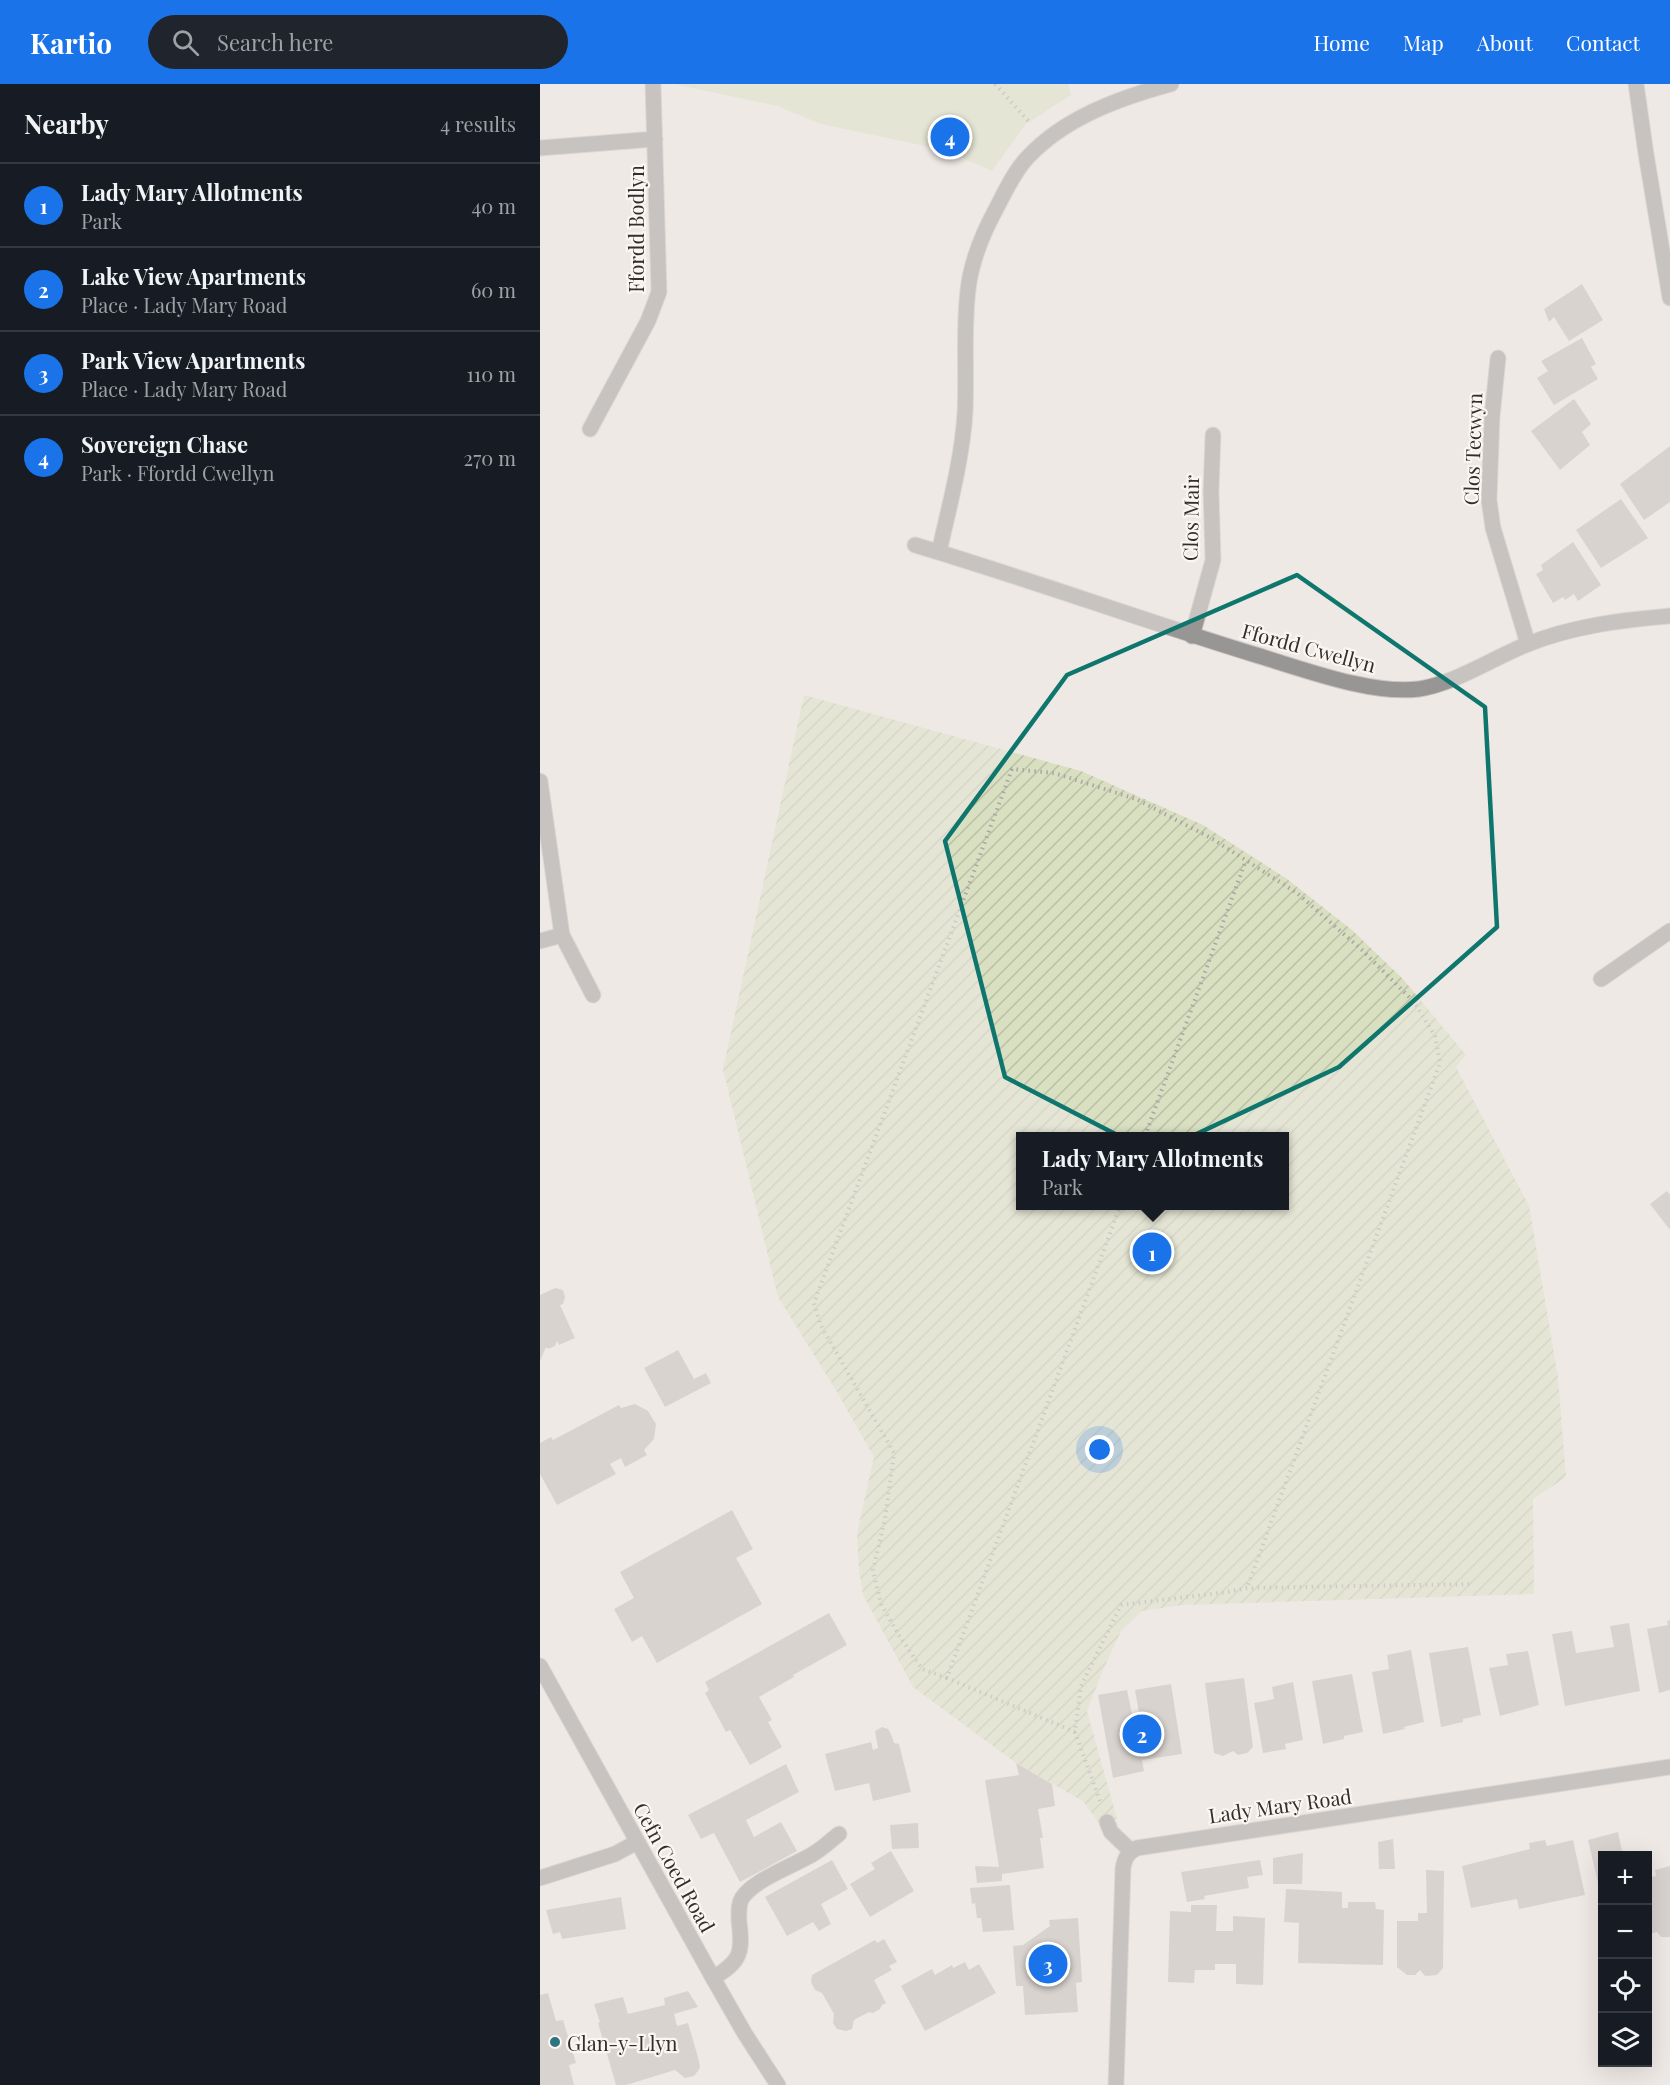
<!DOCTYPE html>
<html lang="en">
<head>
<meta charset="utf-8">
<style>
	body { margin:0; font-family:"Playfair Display",serif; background:#20242c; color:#f1f3f6 }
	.controls { position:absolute; right:18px; bottom:18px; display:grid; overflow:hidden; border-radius:0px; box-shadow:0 6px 24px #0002 }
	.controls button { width:54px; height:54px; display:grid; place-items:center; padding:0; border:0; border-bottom:2px solid #363941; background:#171b24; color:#f1f3f6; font:30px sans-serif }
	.you { position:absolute; left:560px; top:1366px; width:21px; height:21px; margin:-15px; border:4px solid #fff; border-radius:50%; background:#1a73e8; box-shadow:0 0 0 9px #1a73e833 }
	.badge { display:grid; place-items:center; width:39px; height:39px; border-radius:50%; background:#1a73e8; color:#fff; font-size:20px; font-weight:700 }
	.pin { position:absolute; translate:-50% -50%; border:3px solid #fff; box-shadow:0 2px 6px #0006 }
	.popup { position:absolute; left:476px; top:1048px; width:273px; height:78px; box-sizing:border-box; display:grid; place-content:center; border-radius:0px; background:#171b24; filter:drop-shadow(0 2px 4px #0005); font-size:20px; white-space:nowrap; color:#9ea1a6 }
	.popup b { font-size:22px; color:#f1f3f6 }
	.popup::after { content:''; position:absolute; left:50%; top:100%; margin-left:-12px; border:12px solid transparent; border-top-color:#171b24 }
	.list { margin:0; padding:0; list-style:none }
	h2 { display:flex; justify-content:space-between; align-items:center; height:78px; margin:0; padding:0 24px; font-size:26px }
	h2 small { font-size:20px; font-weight:400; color:#9ea1a6 }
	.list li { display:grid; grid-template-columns:39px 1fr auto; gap:18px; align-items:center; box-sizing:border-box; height:84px; padding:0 24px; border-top:2px solid #363941 }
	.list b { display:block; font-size:22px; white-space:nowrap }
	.list p { margin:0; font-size:20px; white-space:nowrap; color:#9ea1a6 }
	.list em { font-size:20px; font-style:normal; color:#9ea1a6 }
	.icon { flex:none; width:33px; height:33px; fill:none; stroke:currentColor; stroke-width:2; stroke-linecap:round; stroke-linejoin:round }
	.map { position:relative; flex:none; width:1130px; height:2001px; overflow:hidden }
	header { display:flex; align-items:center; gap:36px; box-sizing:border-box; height:84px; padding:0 30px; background:#1a73e8; color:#fff }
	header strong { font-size:28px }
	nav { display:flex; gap:33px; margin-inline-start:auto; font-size:21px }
	.search { width:420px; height:54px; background:#20242c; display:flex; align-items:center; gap:15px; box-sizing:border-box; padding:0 21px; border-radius:33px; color:#9ea1a6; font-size:22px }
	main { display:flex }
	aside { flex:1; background:#171b24 }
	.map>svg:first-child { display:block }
	.park { fill:#d9dfc1 }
	.garden { fill:url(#garden-furrows); fill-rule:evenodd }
	.building { fill:#bcb9b4 }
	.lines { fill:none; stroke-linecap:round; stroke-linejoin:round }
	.service-casing { stroke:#c9c4c0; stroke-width:17 }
	.minor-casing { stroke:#c9c4c0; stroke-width:17 }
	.path { stroke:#aaa5a2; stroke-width:4; stroke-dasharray:1.5 4.5; stroke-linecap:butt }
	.service { stroke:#989595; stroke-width:15 }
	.minor { stroke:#989595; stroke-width:15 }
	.marked { fill:none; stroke:#0f766e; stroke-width:4.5; stroke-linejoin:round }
	.poi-dot { fill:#2d7480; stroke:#fcf6f2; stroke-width:2 }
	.labels { text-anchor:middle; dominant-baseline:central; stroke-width:4.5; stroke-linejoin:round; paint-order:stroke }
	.street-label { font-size:20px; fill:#312f2d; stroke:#fcf6f2 }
	.poi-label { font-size:20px; fill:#312f2d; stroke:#fcf6f2; text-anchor:start }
</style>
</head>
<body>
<header>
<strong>Kartio</strong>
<div class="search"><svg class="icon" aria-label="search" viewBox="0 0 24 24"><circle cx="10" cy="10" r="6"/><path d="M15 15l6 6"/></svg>Search here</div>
<nav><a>Home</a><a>Map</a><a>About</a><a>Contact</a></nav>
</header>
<main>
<aside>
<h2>Nearby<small>4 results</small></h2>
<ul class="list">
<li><span class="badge">1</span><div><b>Lady Mary Allotments</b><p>Park</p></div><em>40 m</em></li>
<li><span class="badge">2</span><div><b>Lake View Apartments</b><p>Place · Lady Mary Road</p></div><em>60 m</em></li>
<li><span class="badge">3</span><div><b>Park View Apartments</b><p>Place · Lady Mary Road</p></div><em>110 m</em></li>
<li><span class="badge">4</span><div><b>Sovereign Chase</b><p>Park · Ffordd Cwellyn</p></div><em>270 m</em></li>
</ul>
</aside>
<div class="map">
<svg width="1130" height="2001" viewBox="0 0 1130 2001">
	<defs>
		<pattern id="garden-furrows" width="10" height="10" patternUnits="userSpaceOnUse" patternTransform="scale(1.5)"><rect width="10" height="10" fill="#d9dfc1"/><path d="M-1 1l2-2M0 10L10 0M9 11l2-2" fill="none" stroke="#bbc0a6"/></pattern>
	</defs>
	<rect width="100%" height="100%" fill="#efe9e5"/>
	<path class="park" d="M134,0h394l3,11 -45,29 -34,47 -48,-21 -123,-26 -44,-18z"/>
	<path class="garden" d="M264,611l277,76 122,54 84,54 65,51 51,49 63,76 -10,12 73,139 29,171 8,100 -33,22 1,95 -352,11 -40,6 -21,20 -18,39 -16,41 30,108 -18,4 -16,-22 -67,-38 -103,-76 -50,-92 -4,-25 -2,-37 17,-76 -37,-65 -59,-95 -55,-228zM480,1052h264v70h-264z"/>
	<g class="building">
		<path d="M1042,200l21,36 -34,21 -15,-24 -5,5 -5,-13z"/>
		<path d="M1042,254l14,26 -5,3 7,12 -44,26 -17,-27 11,-7 -7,-10z"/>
		<path d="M1034,315l17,25 -9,8 8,13 -30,25 -29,-39z"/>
		<path d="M1130,362v56l-26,18 -24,-36z"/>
		<path d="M1081,415l27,39 -47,30 -25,-38z"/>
		<path d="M1033,458l28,43 -23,16 -4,-7 -9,6 -2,-3 -10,6 -17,-29 7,-4 -2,-5z"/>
		<path d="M1127,1107l3,4v35l-20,-26z"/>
		<path d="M15,1204l8,2 2,7 -2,7 -3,1 15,33 -16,7 -2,-4 -2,5 -7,3 -2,-2 -6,14v-66z"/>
		<path d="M138,1266l16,29 12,-6 5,10 -46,24 -21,-39z"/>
		<path d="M95,1320l13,7 8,13 -2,15 -10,11 3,5 -22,12 -4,-9 -11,6 6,10 -59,31 -17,-31v-31l11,-6 2,3 66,-35 2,3z"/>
		<path d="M192,1426l21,39 -17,9 26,46 -105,59 -15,-27 -10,6 -18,-33 20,-11 -14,-26z"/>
		<path d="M289,1529l18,32 -54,30 1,2 -35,20 13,23 -4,2 14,25 -32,18 -20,-35 -4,2 -21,-39 4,-3 -4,-8z"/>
		<path d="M1130,1536v70l-11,3 -12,-64 21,-4 -1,-4z"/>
		<path d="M1089,1539l11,68 -75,15 -13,-72 20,-3 4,22 38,-6 -4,-21z"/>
		<path d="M928,1563l13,68 -18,4v3l-22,5 -12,-74z"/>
		<path d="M871,1566l13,72 -20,5 1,2 -22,5 -11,-62 17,-3 -2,-14z"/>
		<path d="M988,1567l11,54 -39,11 -11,-48 19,-3 -2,-11z"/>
		<path d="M812,1590l11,58 -19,4v3l-21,5 -11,-63z"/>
		<path d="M704,1594l9,69 -6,6 -9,2 -5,-4 -10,5 -9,-3 -9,-70z"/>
		<path d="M753,1598l10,58 -18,4 1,5 -23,4 -9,-50 20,-4 -2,-12z"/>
		<path d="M631,1600l11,70 -40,6 2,11 -31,7 -15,-83 29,-5 5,24 7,-1 -4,-23z"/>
		<path d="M342,1643l6,2 3,5 3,9 5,1 12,48 -38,9 -4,-18 -34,8 -10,-37 46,-12 2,8 5,-2 -3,-17z"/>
		<path d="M476,1679l36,21 3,22 -17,3 5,29h-3l4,30 -42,6v7l-25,2 -2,-17 24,1 -14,-87 34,-5z"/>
		<path d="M246,1680l13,28 -53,28 8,17 27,-15 16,29 -57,31 -26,-49 -13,6 -13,-24z"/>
		<path d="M378,1739l1,25 -27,1 -2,-24z"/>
		<path d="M1078,1748l5,24h-21v30l-3,1 -11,-47z"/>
		<path d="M853,1755l2,30h-16l-1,-27z"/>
		<path d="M1005,1756l2,6 26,-6 12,55 -66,14 -2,-10 -46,9 -9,-42 68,-17 -1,-6z"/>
		<path d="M351,1767l23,40 -44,26 -20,-33 25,-15 -4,-6z"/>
		<path d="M763,1769l-1,31h-29v-26z"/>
		<path d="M292,1776l16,29 -27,15 10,20 -12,7 -6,-9 -26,14 -22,-39z"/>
		<path d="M720,1776l3,15 -16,2 2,11 -45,8 1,3 -18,3 -6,-30z"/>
		<path d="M1130,1782v71h-9l-4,-5 -9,2v-56l8,-2 -1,-6z"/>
		<path d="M886,1786l18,1 -1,97 -6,7 -12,1 -5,-6 -5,5h-8l-10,-8v-46h21v-8h9z"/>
		<path d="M470,1801l4,45 -31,2 -2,-14h-4l-2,-15 -3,1 -2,-16z"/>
		<path d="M746,1805l56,3v16h6v-6h27l1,7 8,1 -1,55 -85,-2 1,-40 -15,-1z"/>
		<path d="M81,1813l5,32 -64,10 -2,-7 -7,2 -7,-24z"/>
		<path d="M651,1821h26l-1,26h17v-15l32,2 -2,67 -27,-1v-20h-21v6h-20l-1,13 -26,-1 2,-71 21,1z"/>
		<path d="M538,1834l4,64 -6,1 2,29 -53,3 -2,-29h-7l-3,-40 10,-1 27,-19 -1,-6z"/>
		<path d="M344,1855l13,23 -8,4 3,4 -18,10 12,23 -4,2 -2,4 -7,4 -4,-1 -15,8 -2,9 -6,2 -9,-2 -4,-6 1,-9 -12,-21 -7,-3 -4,-8 1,-7 63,-35 2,3z"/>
		<path d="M425,1878l4,8 10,-6 17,29 -71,38 -24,-45 31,-17 3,6 17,-10 1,3z"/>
		<path d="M148,1907l10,16 -24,7 3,12 11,-3 10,34 2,10 -2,4 -4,5 -9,2 -10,-8 -49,15h-10l-18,-62 2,-1 -6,-18 29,-7 5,17 37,-9 -1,-7z"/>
		<path d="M8,1909l8,28 7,-1 13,43 -7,2 5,20h-34v-90z"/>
	</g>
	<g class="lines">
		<defs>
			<g id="service">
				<path d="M1096,0l10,70 24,144"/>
				<path d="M567,1738l4,10 20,19"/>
				<path d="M0,1794l75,-24 22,-12"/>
			</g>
			<g id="minor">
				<path d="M0,64l115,-9"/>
				<path d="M958,274l-6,59 -3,83 4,28 35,116"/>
				<path d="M50,345l58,-108 11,-29 -6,-208"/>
				<path d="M375,461c114,34 227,75 341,110 47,14 115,40 163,34 35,-5 76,-32 109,-45 45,-18 94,-24 142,-28"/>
				<path d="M399,468c10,-45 23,-92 26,-139 2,-41 -2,-82 3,-123 3,-28 15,-57 28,-81 9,-17 18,-37 31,-51 37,-40 92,-60 144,-74"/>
				<path d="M652,552l21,-76 -2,-69 2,-56"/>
				<path d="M0,697l22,154 31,60"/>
				<path d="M0,857l22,-6"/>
				<path d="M1061,895l69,-48"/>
				<path d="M0,1582l173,312 32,56 33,51"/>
				<path d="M173,1894c28,-17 30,-25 26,-57 0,-8 -1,-16 3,-23 13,-19 51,-32 71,-44 10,-6 18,-14 26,-20"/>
				<path d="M576,2001l7,-217c2,-10 4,-15 14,-20l533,-81"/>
			</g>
		</defs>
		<use href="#service" class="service-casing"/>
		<use href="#minor" class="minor-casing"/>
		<g class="path">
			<path d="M455,0l36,40"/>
			<path d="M605,1052l101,-276"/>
			<path d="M407,1594l-25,-9 -22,-32 -19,-33 -8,-34 12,-51 9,-66 -74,-129 -6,-21 198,-534 42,4 82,26 75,39 86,55 65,57 52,52 21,34 5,27 -193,525"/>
			<path d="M535,1648l-128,-54 173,-472"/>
			<path d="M560,1717l-25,-69 6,-46 40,-81 106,-13 20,-4 224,-4"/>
		</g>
		<use href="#service" class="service"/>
		<use href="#minor" class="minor"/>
	</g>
	<path d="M0 0H1130V2001H0ZM757,491l188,132 12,220 -158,140 -185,87 -149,-77 -60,-236 122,-166z" fill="#efe9e5" fill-opacity=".55" fill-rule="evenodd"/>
	<path class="marked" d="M757,491l188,132 12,220 -158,140 -185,87 -149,-77 -60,-236 122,-166z"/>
	<circle class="poi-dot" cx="15" cy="1958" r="6"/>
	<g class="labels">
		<g class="street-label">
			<text transform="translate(95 145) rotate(-90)">Ffordd Bodlyn</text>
			<text transform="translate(932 365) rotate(-88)">Clos Tecwyn</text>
			<text transform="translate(650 434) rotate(-89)">Clos Mair</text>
			<text transform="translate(769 563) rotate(15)">Ffordd Cwellyn</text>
			<text transform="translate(740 1721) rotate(-8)">Lady Mary Road</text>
			<text transform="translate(135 1783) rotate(61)">Cefn Coed Road</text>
		</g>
		<g class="poi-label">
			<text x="27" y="1958">Glan-y-Llyn</text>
		</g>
	</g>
</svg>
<div class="controls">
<button>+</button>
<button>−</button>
<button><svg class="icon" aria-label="locate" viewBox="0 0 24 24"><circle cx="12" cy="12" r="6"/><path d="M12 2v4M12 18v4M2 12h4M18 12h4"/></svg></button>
<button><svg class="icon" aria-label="layers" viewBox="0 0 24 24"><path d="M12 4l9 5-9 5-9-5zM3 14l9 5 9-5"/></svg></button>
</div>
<div class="you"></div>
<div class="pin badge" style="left:612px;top:1168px">1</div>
<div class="popup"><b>Lady Mary Allotments</b>Park</div>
<div class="pin badge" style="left:602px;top:1650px">2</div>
<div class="pin badge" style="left:508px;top:1880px">3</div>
<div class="pin badge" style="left:410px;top:53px">4</div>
</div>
</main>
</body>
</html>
